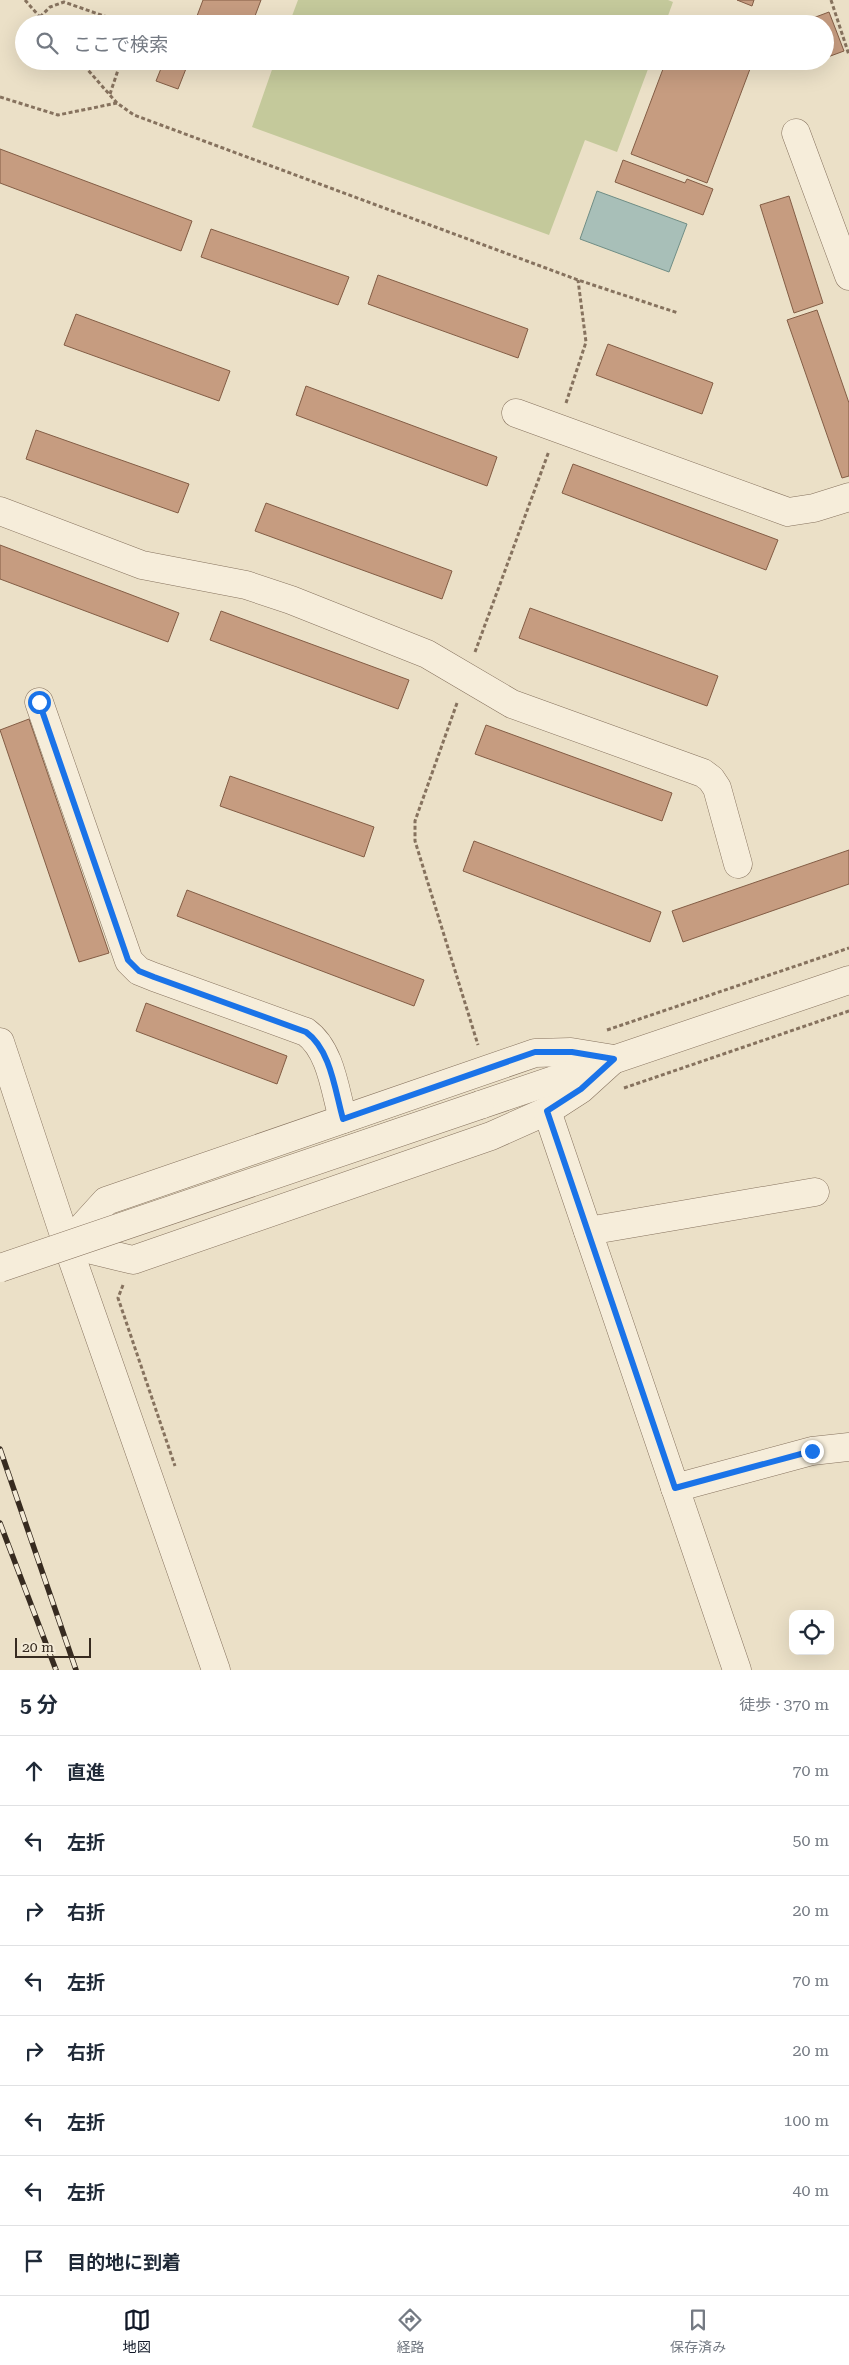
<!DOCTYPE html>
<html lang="ja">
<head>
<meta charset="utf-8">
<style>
	body { margin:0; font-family:"Roboto Serif","Noto Sans JP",serif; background:#f2f2f3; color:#1f2937 }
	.controls { position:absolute; right:15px; bottom:15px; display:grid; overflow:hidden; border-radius:10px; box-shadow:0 5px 20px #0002 }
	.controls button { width:45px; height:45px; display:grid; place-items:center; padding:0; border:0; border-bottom:1px solid #e0e1e3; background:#fff; color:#1f2937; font:25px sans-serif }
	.scale { position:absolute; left:15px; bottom:12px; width:76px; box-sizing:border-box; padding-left:5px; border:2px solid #372b20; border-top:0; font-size:14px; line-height:18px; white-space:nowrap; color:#372b20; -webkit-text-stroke:4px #f3ead6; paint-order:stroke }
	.stop { position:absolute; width:15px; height:15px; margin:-11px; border:4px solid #1a73e8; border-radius:50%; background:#fff }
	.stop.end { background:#1a73e8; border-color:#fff; box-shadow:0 1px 5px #0008 }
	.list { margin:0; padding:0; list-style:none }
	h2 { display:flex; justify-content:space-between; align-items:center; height:65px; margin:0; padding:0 20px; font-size:21px }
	h2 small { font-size:16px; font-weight:400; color:#747a83 }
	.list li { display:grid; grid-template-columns:32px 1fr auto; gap:15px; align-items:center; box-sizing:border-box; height:70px; padding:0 20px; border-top:1px solid #e0e1e3 }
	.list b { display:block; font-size:19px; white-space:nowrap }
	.list em { font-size:16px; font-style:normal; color:#747a83 }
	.icon { flex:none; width:28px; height:28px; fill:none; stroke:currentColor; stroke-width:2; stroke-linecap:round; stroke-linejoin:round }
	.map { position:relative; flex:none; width:849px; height:1670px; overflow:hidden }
	.search { position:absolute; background:#fff; box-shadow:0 5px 20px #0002; left:15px; right:15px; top:15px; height:55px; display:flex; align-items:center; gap:12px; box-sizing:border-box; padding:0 18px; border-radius:28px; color:#747a83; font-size:19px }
	.sheet { height:625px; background:#fff }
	nav { display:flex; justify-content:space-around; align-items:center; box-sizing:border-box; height:70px; border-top:1px solid #e0e1e3; background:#fff; font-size:14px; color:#747a83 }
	nav a { display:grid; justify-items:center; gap:2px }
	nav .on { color:#111827 }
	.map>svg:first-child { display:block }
	.green { fill:#c4c99b }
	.water { fill:#a8bfb8; stroke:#6f8d85 }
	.building { fill:#c69c80; stroke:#835d45 }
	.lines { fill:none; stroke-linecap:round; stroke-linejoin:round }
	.minor-casing { stroke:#86725e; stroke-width:29 }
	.path { stroke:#86725e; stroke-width:3; stroke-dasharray:4 2.5; stroke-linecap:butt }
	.minor { stroke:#f6edda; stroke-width:28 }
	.rail-casing { stroke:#372b20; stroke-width:5.5 }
	.rail { stroke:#f3ead6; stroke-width:4; stroke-dasharray:11; stroke-linecap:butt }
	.minor-bridge-casing { stroke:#86725e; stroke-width:29; stroke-linecap:butt }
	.minor-bridge { stroke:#f6edda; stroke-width:28 }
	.route { stroke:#1a73e8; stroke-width:6 }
</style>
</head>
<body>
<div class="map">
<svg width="849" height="1670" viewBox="0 0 849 1670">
	<rect width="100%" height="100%" fill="#ebe0c7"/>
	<g class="green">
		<path d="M298,0h370l5,2 -8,22h-376z"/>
		<path d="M275,61h376l-34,91 -32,-12 -36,95 -297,-108z"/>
	</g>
	<path class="water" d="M597,191l90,33 -18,48 -89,-33z"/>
	<g class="building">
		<path d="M203,0h58l-9,24h-58z"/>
		<path d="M737,0h17l-2,6z"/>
		<path d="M829,12l15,39 -19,7v-34h-19l-1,-3z"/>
		<path d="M164,61h25l-11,28 -22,-8z"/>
		<path d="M666,61h87l-46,122 -76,-29z"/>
		<path d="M0,149l192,72 -11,30 -181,-68z"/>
		<path d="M623,160l62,23 2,-4 26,10 -10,26 -88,-33z"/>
		<path d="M789,196l34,107 -29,10 -34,-108z"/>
		<path d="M211,229l138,48 -11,28 -137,-48z"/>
		<path d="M378,275l150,54 -10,29 -150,-54z"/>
		<path d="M817,310l32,93v73l-7,2 -55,-158z"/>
		<path d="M76,314l154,57 -11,30 -155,-56z"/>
		<path d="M608,344l105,39 -11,31 -106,-39z"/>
		<path d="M306,386l191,71 -10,29 -191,-71z"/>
		<path d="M36,430l153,54 -11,29 -152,-54z"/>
		<path d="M573,464l205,76 -12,30 -204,-77z"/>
		<path d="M266,503l186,68 -10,28 -187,-68z"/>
		<path d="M0,545l179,68 -11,29 -168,-63z"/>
		<path d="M530,608l188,68 -11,30 -188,-68z"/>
		<path d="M221,611l188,69 -11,29 -188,-69z"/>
		<path d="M29,719l80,234 -30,9 -79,-232z"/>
		<path d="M486,725l186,68 -10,28 -187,-67z"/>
		<path d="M230,776l144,51 -10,30 -144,-51z"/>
		<path d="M474,841l187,71 -11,30 -187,-71z"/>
		<path d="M849,850v34l-166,58 -11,-31z"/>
		<path d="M187,890l237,90 -10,26 -237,-90z"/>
		<path d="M146,1003l141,53 -10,28 -141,-53z"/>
	</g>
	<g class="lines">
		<defs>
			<g id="minor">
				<path d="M796,133l53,143"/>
				<path d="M516,413l272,99 26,-4 35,-11"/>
				<path d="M0,511l142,54 104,20 45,15 136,54 85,50 191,69 8,6 6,9 21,76"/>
				<path d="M39,702l90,259 10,10 15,6 152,55c25,18 29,59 37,87"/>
				<path d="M0,1042l67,202 149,426"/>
				<path d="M571,1052l43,7 -33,30 -34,22 -56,25 -358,124 -66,-16 39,-43 429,-148z"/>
				<path d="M480,1105l369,-125"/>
				<path d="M547,1111l190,559"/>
				<path d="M588,1231l227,-39"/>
				<path d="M675,1488l137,-37 37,-4"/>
			</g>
		</defs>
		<use href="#minor" class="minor-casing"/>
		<g class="path">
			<path d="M25,0l21,24"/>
			<path d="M831,0l18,55"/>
			<path d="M40,17l10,-10 14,-5 63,22"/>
			<path d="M80,61l37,42 17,12 444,165 100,33"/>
			<path d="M110,94l11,-33"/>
			<path d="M0,97l58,18 59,-12"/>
			<path d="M566,403l20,-61 -8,-62"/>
			<path d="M475,652l74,-201"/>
			<path d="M457,703l-42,118v20l63,204"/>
			<path d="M607,1030l242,-82"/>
			<path d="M624,1088l225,-77"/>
			<path d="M123,1285l-5,13 57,168"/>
		</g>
		<use href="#minor" class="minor"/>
		<defs>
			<g id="rail">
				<path d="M0,1449l76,221"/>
				<path d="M0,1523l56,147"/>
			</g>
		</defs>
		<use href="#rail" class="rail-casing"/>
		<use href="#rail" class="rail"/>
		<defs>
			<path id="minor-bridge" d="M0,1268l480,-163"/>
		</defs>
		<use href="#minor-bridge" class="minor-bridge-casing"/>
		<use href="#minor-bridge" class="minor-bridge"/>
	</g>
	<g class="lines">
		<path class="route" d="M39,702l89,258 11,11 15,6 152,55c25,18 29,59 37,87l192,-67h37l42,7 -33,30 -34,22 128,377 137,-37"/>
	</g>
</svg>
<div class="controls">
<button><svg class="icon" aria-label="locate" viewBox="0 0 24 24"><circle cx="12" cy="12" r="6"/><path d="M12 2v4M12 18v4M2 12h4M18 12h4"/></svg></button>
</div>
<div class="scale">20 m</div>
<div class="stop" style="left:39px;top:702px"></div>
<div class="stop end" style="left:812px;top:1451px"></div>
<div class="search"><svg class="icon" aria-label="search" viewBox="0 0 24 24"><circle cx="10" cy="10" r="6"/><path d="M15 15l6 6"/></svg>ここで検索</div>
</div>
<section class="sheet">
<h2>5 分<small>徒歩 · 370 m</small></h2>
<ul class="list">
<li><svg class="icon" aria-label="ahead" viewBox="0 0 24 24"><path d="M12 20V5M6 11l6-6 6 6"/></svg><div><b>直進</b></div><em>70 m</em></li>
<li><svg class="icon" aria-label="left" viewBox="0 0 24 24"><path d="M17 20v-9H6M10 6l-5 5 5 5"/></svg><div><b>左折</b></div><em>50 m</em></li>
<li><svg class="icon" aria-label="right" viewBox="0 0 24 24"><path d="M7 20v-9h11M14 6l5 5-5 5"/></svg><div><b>右折</b></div><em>20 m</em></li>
<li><svg class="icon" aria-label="left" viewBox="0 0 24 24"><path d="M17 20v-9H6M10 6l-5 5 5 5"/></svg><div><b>左折</b></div><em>70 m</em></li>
<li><svg class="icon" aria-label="right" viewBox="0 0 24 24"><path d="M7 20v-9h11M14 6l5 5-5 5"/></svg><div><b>右折</b></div><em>20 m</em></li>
<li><svg class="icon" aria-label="left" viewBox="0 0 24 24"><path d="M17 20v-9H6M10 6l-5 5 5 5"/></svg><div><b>左折</b></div><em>100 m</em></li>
<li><svg class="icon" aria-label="left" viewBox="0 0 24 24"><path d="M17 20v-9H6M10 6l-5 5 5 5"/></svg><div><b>左折</b></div><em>40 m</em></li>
<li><svg class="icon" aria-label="arrive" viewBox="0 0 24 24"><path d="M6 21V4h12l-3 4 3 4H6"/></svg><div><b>目的地に到着</b></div></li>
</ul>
</section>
<nav>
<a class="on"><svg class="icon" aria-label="map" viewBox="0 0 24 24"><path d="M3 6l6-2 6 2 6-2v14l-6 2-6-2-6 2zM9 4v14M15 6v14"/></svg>地図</a>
<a><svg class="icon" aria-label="directions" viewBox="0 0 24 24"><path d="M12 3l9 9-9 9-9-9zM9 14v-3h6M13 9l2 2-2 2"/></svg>経路</a>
<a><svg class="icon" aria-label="saved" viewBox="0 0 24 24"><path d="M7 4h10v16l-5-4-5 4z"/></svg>保存済み</a>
</nav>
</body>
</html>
